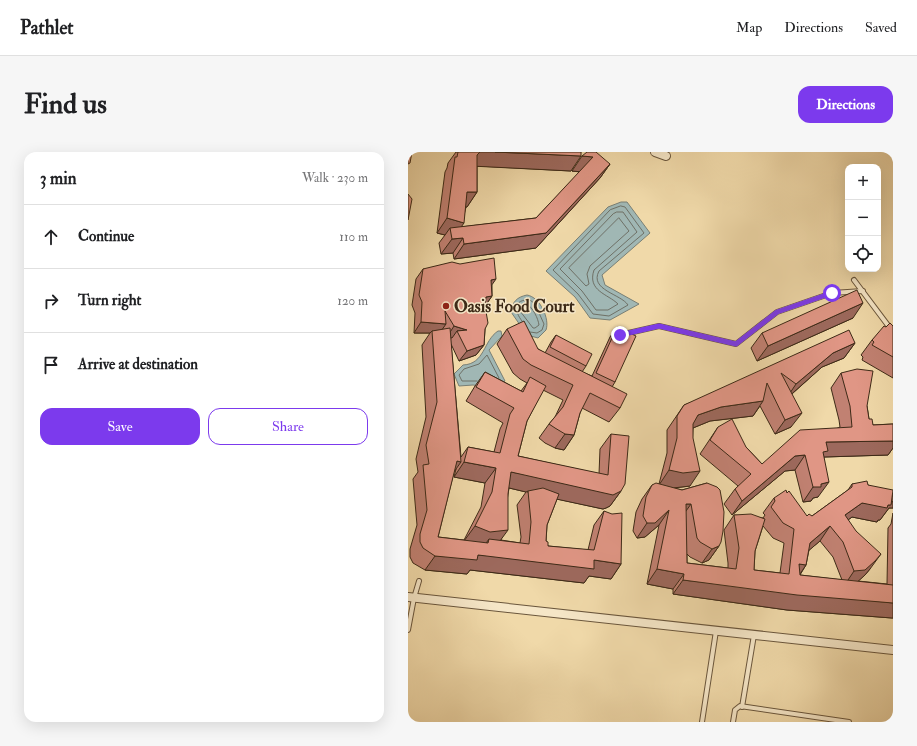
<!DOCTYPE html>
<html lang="en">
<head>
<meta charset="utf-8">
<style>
	body { margin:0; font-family:"IM FELL Double Pica",serif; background:#f6f6f6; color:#202124 }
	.controls { position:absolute; right:12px; top:12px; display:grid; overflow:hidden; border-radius:8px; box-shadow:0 4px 16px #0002 }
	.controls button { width:36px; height:36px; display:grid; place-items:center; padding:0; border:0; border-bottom:1px solid #e0e0e0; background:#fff; color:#202124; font:20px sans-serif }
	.stop { position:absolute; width:12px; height:12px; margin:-9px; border:3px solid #7c3aed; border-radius:50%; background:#fff }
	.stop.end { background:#7c3aed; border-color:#fff; box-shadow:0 1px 4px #0008 }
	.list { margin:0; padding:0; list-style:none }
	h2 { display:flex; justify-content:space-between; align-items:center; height:52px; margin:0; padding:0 16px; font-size:17px }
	h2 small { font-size:13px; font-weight:400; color:#757577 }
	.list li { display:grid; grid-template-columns:26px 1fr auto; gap:12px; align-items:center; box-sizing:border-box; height:64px; padding:0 16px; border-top:1px solid #e0e0e0 }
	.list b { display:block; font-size:15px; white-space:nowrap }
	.list em { font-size:13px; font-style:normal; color:#757577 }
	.actions { display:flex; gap:8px; padding:12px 16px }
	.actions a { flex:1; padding:9px 0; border:1px solid #7c3aed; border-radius:12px; text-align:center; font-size:14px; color:#7c3aed }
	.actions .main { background:#7c3aed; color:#fff }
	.icon { flex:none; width:22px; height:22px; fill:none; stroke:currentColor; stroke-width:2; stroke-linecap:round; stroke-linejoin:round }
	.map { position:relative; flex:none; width:485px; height:570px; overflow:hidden; border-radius:12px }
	header { display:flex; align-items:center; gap:24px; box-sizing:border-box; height:56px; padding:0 20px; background:#fff; border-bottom:1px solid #e0e0e0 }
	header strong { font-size:19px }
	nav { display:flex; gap:22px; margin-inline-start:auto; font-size:14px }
	.intro { display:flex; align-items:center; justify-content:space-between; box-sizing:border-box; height:96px; padding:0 24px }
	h1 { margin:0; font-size:28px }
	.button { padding:10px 18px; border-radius:12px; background:#7c3aed; color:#fff; font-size:14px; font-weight:700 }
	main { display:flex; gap:24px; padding:0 24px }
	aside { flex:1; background:#fff; border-radius:12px; box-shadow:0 4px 16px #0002 }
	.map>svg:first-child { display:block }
	.water { fill:#a0b7b4; stroke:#787f75 }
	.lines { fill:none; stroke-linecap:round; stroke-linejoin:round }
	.shore { stroke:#6e7066; stroke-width:1 }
	.lane-casing { stroke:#6a563c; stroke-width:6 }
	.street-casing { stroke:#6a563c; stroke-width:10 }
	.lane { stroke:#f5e6c7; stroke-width:4 }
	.street { stroke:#f5e6c7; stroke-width:8 }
	.wall { fill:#c18172; stroke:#3d2a17; fill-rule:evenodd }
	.shaded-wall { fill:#9d695d; stroke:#3d2a17 }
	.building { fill:#e09685; stroke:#3d2a17 }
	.route { stroke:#7c3aed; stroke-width:5 }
	.poi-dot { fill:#8f2418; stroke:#f5e6c7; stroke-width:1.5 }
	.labels { text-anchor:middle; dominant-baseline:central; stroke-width:3; stroke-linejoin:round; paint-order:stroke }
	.poi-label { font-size:17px; font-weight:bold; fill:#3d2a17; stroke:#f5e6c7; text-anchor:start }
</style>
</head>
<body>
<header>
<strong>Pathlet</strong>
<nav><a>Map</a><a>Directions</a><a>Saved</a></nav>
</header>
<div class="intro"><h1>Find us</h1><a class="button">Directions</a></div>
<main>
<aside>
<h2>3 min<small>Walk · 230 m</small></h2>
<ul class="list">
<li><svg class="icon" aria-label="ahead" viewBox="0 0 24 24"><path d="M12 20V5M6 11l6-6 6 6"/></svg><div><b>Continue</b></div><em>110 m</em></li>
<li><svg class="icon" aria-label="right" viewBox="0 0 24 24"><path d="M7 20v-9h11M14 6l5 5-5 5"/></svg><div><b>Turn right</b></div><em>120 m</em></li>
<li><svg class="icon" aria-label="arrive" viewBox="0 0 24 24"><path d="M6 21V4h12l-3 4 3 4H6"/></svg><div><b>Arrive at destination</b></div></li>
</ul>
<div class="actions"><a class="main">Save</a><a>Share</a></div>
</aside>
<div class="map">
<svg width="485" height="570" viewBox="0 0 485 570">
	<rect width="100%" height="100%" fill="#f0d9a9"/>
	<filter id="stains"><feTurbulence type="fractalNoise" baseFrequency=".005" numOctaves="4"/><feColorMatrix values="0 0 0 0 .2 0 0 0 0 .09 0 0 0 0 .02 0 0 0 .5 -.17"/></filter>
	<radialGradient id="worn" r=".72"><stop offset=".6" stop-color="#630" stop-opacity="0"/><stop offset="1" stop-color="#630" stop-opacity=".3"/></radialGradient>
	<g class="water">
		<path d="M213,50h6l23,31 -48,42 3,10 34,19 -29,16 -20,-2 -15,-21 -29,-26 62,-64z"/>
		<path d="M119,143c13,2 23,24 19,35l-8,8 -11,-3 -16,-23c1,-10 6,-15 16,-17z"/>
		<path d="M90,179h3l1,5 -13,14 16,31 -12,7 -20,-3 -14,1 -5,-12 9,-9c22,-1 20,-24 35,-34z"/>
	</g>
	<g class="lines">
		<g class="shore">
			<path d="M213,54l4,1 19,26 -45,38c-10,19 22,23 29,34l-19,11 -16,-2 -15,-20 -25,-24 57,-60z"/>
			<path d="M209,60h6l14,20 -43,38c-7,21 14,24 24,34l-10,6h-12l-14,-19 -22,-22 53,-55z"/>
			<path d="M211,66l10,13 -39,35 -3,8 2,10 -3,2 -17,-18z"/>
			<path d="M119,152c6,4 11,14 12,21l-4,3h-2l-13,-17 1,-4z"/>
			<path d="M114,169c-8,-10 -9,-22 8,-21l5,4 9,20 -2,6 -5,3 -7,-1"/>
			<path d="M69,229h-15l-3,-6 5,-6 15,-5 8,-9 12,23"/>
		</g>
		<defs>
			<g id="lane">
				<path d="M446,128l39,52"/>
				<path d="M216,182l35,-8 77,18 41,-32 55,-19 31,-2"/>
				<path d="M0,478l6,-32 5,-17"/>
				<path d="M334,555l12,-72"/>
				<path d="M294,570l14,-91"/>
				<path d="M325,570l2,-12 5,-4 109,16"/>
			</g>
			<g id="street">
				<path d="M247,0l11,4"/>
				<path d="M0,445l485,53"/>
			</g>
		</defs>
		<use href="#lane" class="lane-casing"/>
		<use href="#street" class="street-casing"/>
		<use href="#lane" class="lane"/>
		<use href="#street" class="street"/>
	</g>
	<g class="wall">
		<path d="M48,0h125l-10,19 -94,-5v26l-10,15h-1l-5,20 75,-9 44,-46 -8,-1 38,-7 -10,14 -64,70 -82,11 -1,-6 -12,1 -2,-11 6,-8 -8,-2 8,-61 2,-4 1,-5z"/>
		<path d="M15,117l69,16v11l-7,10v23l-1,16 -8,10 -17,6 -8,-17 10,113 7,-10 26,5 6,-23 3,-6 -37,-22 9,-15 10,-14 36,19 6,-8 -7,-4 -7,-6 -16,-29 10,-15 31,20 7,4 6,-11 5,-7 30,31 -4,6 10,4 18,-39 7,-10 -2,55 -3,5 8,21 -11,14 -27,-14 -2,5 -6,22 -10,15 -9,-2 -10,-5 -6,-5 10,-14 6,-7 8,-17 -20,-10 -16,31 -9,35 81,18 1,-25 11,-15 10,57 -11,15 -4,2 -3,1 -46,-10 -10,26 -1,16 2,5 40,4 6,-25 10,-14 17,53 -10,15 -22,-3 -5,7 -114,-13 -3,4 -42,-4 -12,-7 -3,-6v-8l7,-24 -4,-46 5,-7 -2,-13 10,-42 -4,-72 8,-12h-16l1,-20 -3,-8 4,-26zM48,317l-2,8 31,6 -4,24 -17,33 -26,-3 16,-65zM101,336l17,4 -9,13 4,32 -1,6 -19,-3z"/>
		<path d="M445,166l-96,43 -6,-13 11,-15z"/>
		<path d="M485,174v52l-31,-18 1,-3 -2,-2 11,-15 14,-13z"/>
		<path d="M447,191l-11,15 -22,9 -30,27 -1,33 -16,7 -15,-28 -7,10 -43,5 -17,7 -3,58 -16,2 8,2 25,-7 12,63 -10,14 -7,3 -12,-6 -3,-3v9l41,5v-5l-4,-33 10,-15 29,3 2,-3 -2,-2 11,-15 33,18h5l36,-26 4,-6 16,1 24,12 1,-3v14h-4l-9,12h-2l-1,2 -25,-5 -4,3 22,49 -5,6 -7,6 29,3 1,-56 3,-4 2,-11v105h-1l-105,-8 -114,-16v-5l-26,-5 12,-59 -14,12 -8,1 -4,-7 3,-19 6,-13 10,-14 7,-1 8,-31v-23l17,-25zM355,374l10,12 11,5 -4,30 -26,-3 1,-19zM412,389l13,16 9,23 -42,-5 6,-10 3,-15z"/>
		<path d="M433,221l26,33 2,13 4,6 20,-1v24l-5,7 -64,2 -6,40 -5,1 -2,3 -8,1 -8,-32 -10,1 -53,44 -8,-11 11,-15 3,-3 -38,-32 18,-27 28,20 16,17 78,-37 -1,-7 -8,-32z"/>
	</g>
	<g class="shaded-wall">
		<path d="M72,0h15l86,4 -10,15 -100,-5 6,-11z"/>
		<path d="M174,4l11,1 -10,15 -11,-1z"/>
		<path d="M202,12l-10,14 -64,70 -82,11 10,-15 82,-11z"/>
		<path d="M59,40h10l-10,15 -10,-1z"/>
		<path d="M39,66l17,5 -10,14 -4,-9 -5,7 -8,-2z"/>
		<path d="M55,86l-10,15 -12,1 11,-15z"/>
		<path d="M88,127l-7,10 2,-9z"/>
		<path d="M84,144l-7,10 -6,2 7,-11z"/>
		<path d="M455,151l-10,15 -96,43 11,-15z"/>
		<path d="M13,170l25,2 -7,10 -7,-3 -2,2h-16z"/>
		<path d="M46,174l13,4 -10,1 -5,7 -5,-1z"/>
		<path d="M447,191l-11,15 -22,9 -36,32 10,-15 37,-31z"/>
		<path d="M76,193l-8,10 -17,6 8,-10z"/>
		<path d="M355,249l-10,15 -43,5 -22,9 10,-15 23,-8z"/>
		<path d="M394,261l-11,14 -16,7 10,-14z"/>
		<path d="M157,282l9,1 -10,15 -9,-2z"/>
		<path d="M485,289v7l-5,7 -64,2 -7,9 9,-24z"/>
		<path d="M397,303l-10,15 -10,1 -53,44 10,-14 53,-45z"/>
		<path d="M49,309l4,1 -10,14z"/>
		<path d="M56,310l32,6 -11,15 -31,-6z"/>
		<path d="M261,318l31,1 -10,15 -17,2 -14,-3z"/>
		<path d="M103,320l110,19 -11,15 -4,2 -3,1 -75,-16v-2l-2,1 -25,-6z"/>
		<path d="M421,330l-11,15 -5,1 -2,3 -8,1 10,-15 8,-3z"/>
		<path d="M485,349v7h-4l-9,12h-2l-1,2 -25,-5 -18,13 11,-15 17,-12 28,2z"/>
		<path d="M278,352h5l-10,14z"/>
		<path d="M261,358l-10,15 -14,12 -8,1 10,-15z"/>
		<path d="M67,374l33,4 -11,15 -9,-2 1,-4 -5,7 -20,-5z"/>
		<path d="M422,374l-10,15 -20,17 10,-15z"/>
		<path d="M311,394l-10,14 -7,3 10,-14z"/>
		<path d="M473,402l-11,15 -5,6 -11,10 -10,1 10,-15z"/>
		<path d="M70,403l116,5 27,4 -10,15 -22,-3 -5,7 -114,-13 -3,4 -42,-4 10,-14z"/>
		<path d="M391,412l7,1 -10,15z"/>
		<path d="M249,417l27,5 -11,15 -26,-5z"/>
		<path d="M275,428l210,23v15h-1l-105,-8 -114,-16z"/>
	</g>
	<g class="building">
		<path d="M0,0h4l-2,11 -2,1z"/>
		<path d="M50,0h22l-3,3v37h-10l-3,31 -17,-5 8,-61h2z"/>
		<path d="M87,0h86v4z"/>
		<path d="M179,0h9l14,12 -64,69 -82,11 -1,-6 -11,1 -2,-11 86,-10 57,-61 -11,-1z"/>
		<path d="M0,42l4,5 -4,21z"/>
		<path d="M86,106l2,21 -5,1 1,16 -6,1 -1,9 3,17 -3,6 -1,16 -17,6 -10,-20 10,-1 -13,-4 -9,-15 1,13 -25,-2 1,-20 -3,-7 4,-26 29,-7 8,2z"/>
		<path d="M449,138l6,13 -95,43 -6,-13z"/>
		<path d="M116,169l14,28 89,45 -7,14 -30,-15 -10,20 -6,22 -9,-1 -10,-6 -6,-4 14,-17 10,-22 -42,-20 -8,-6 -16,-30z"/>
		<path d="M482,171l3,3v31l-21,-12 2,-3 -2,-2 12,-14 2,1z"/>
		<path d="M209,175l19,9 -21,46 -19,-9z"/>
		<path d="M42,176l11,134 -4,-1 -19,76 50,6 1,-4 40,5 2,-22 -3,-31 15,-3 16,6 -12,31 -1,16 2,1v4l46,4 10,-39 8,3 10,-1 -1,51 -27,-4v9l-116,-14 -1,5 -42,-4 -12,-8 -3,-6v-8l7,-24 -4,-45 6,-1 -3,-19 11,-43 -5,-71z"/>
		<path d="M441,178l6,13 -22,10 -37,31 -15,-11 21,40 -17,7 -18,-37 -4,18 -42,6 -23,8 -5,9v14l7,33 -17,2 -14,-3 8,-32v-22l7,-11z"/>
		<path d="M148,183l36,19 -6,12 -36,-19z"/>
		<path d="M449,217l16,2 -6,35 2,13h3l1,6 20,-1v17l-67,1 2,9 -5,1 6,30 -8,2v3h-8l-8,-32 -10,1 -53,45 -7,-12 16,-15 -41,-34 8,-13 14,-8 14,28 16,17 38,-34 52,-3 -2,-21 -9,-33z"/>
		<path d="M77,220l38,20 7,-15 16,9 -19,35 -9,35 90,19 3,-41 18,2 -4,48 -4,7 -8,4 -102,-23 -3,22v36l-18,2 -15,-6 17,-34 4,-24 -32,-6 4,-15 32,6 10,-39 4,-6 -38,-21z"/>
		<path d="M459,329l1,4 25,5 -2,15h-3l-1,3 -25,-5 -17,12 11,16 25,23 -6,7 -10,9 -11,1 -11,-29 -13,-16 -20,17 -4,22 -7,-1 1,11 93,10v18l-96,-8 -114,-15 1,-6 -27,-5 12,-59 -14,13h-8l-4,-7 3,-19 6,-12 4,-2 26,7 25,-7 10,4 3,3 4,22 -1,19 -2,11 -2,4 -7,3 -12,-7 -3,-4 -6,-34h-5l1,59 49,6 3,-21 -5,-33 17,-1 14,5 -10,32 -1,19 35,4 5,-45 -11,-6 -12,-16 4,-6 -1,-3 12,-8 1,3 2,-2 18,25 2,-2 3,2 40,-29v-3z"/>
	</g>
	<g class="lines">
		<path class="route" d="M212,183l39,-9 77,18 41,-32 55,-19"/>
	</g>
	<circle class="poi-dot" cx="38" cy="154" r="4"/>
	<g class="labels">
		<g class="poi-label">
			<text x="46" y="154">Oasis Food Court</text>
		</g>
	</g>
	<rect width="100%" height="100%" filter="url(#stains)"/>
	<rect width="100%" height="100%" fill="url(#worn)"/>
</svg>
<div class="controls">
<button>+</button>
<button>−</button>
<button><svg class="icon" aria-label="locate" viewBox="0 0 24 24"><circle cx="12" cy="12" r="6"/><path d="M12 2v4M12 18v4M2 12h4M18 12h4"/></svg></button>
</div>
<div class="stop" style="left:424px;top:141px"></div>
<div class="stop end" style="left:212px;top:183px"></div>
</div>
</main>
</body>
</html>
